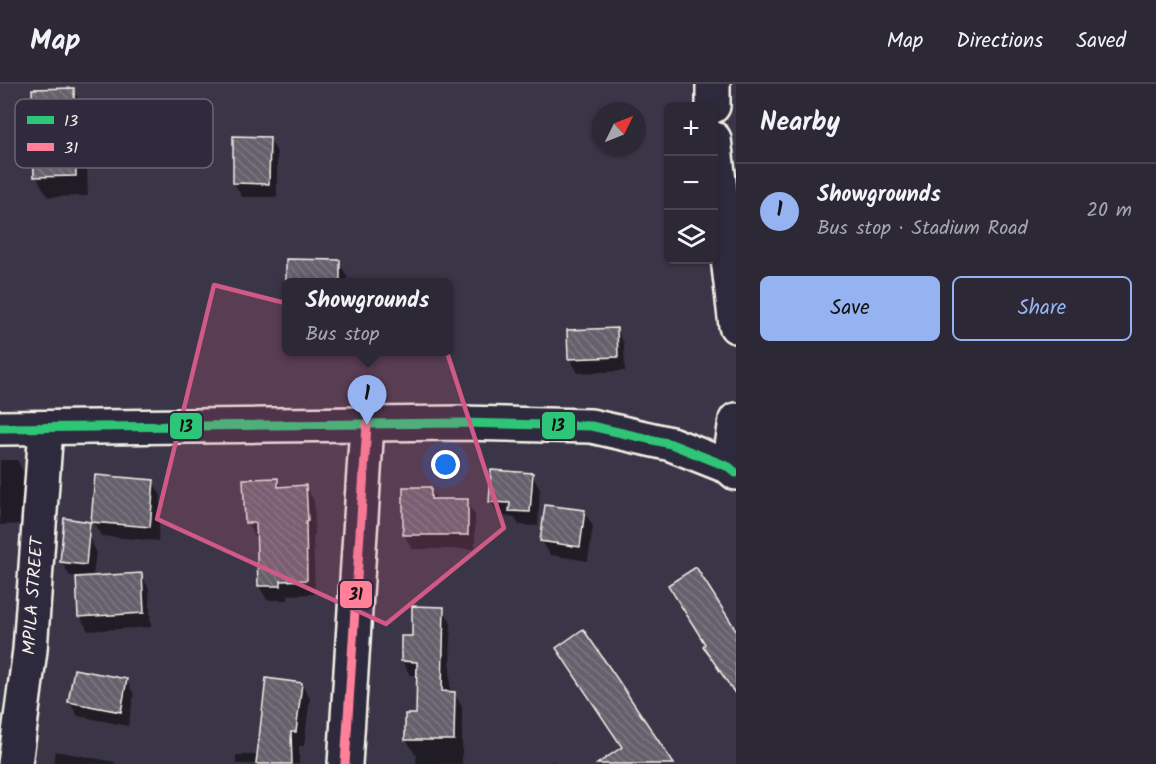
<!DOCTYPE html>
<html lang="en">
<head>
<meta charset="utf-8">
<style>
	body { margin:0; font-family:Kalam,sans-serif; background:#383441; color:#f1f3f6 }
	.controls { position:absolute; right:18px; top:18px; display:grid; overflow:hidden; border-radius:9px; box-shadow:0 2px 4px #0004 }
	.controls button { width:54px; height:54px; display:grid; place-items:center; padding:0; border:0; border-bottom:2px solid #484450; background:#2c2835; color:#f1f3f6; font:30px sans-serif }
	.compass { position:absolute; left:592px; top:18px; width:54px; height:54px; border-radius:50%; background:#2c2835; box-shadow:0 2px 4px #0004; rotate:47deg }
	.you { position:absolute; left:446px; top:381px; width:21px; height:21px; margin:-15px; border:4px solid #fff; border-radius:50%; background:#1a73e8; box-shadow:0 0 0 9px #1a73e833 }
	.badge { display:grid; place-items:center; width:39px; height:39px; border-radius:50%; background:#95b2f1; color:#111; font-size:20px; font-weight:700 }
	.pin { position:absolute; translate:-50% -50px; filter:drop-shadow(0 2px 3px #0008) }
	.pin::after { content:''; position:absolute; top:32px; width:21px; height:18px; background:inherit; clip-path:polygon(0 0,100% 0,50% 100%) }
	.popup { position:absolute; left:282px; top:194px; width:171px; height:78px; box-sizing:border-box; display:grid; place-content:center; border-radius:9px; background:#2c2835; filter:drop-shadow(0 2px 4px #0005); font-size:20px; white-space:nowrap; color:#a6a6ad }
	.popup b { font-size:22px; color:#f1f3f6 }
	.popup::after { content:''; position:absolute; left:50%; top:100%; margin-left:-12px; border:12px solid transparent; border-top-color:#2c2835 }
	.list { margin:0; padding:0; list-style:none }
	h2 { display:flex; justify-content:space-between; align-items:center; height:78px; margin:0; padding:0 24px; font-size:26px }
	h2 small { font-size:20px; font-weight:400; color:#a6a6ad }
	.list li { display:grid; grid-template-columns:39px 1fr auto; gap:18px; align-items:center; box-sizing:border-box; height:96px; padding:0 24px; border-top:2px solid #484450 }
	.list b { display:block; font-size:22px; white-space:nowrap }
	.list p { margin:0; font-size:20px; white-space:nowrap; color:#a6a6ad }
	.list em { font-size:20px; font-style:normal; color:#a6a6ad }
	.actions { display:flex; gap:12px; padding:18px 24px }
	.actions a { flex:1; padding:14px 0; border:2px solid #95b2f1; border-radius:9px; text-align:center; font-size:21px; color:#95b2f1 }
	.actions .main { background:#95b2f1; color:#111 }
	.icon { flex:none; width:33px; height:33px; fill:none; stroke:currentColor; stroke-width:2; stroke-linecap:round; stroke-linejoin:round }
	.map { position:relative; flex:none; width:736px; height:680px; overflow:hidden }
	header { display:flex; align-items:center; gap:36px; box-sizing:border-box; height:84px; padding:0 30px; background:#2c2835; border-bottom:2px solid #484450 }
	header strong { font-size:28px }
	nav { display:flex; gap:33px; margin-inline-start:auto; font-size:21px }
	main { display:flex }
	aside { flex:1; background:#2c2835 }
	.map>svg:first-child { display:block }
	.shadow { fill:#0007 }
	.building { fill:url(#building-back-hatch); stroke:#f4f1e8; stroke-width:1.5 }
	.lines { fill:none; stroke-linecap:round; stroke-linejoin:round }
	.minor-casing { stroke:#f4f1e8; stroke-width:38 }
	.minor { stroke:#2f2a3d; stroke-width:33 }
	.bus-1-casing { stroke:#2f2a3d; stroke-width:14 }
	.bus-2-casing { stroke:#2f2a3d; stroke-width:14 }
	.bus-1 { stroke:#2dc577; stroke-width:9 }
	.bus-2 { stroke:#ff8098; stroke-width:9 }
	.marked { fill:#d15985; fill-opacity:0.2; stroke:#d15985; stroke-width:4.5; stroke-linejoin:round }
	.labels { text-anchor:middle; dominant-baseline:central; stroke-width:4.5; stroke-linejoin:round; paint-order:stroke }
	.street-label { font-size:18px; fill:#f4f1e8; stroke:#2f2a3d }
	.key { fill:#2f2a3d; stroke:#6a6670; stroke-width:1.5 }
	.key-label { font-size:16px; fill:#f4f1e8 }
	.line-badge { stroke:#2f2a3d; stroke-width:2 }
	.pale-badge-label { font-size:16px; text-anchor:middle; font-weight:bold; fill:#111 }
</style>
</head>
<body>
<header>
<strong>Map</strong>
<nav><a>Map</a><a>Directions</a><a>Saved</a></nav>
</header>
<main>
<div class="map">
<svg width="736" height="680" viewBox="0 0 736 680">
	<defs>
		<pattern id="building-back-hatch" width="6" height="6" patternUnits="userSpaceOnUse" patternTransform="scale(1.5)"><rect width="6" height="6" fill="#65616c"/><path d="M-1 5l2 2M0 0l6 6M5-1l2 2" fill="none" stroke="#7c7881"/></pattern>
	</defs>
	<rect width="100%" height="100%" fill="#3b3647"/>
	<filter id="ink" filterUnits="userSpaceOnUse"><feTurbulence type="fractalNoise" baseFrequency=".0167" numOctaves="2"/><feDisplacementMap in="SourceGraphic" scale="12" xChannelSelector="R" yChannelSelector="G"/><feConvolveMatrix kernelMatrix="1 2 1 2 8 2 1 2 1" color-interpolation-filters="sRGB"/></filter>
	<g filter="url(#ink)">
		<g class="shadow">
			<path d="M73,6l12,21 3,85 -40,1 -12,-21z"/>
			<path d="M269,54l8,14v45h-35l-8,-14z"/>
			<path d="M287,177l52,1 8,14v6h-60z"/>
			<path d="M616,245l8,15 1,27 -47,2 -8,-14z"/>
			<path d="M0,376h17l8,15v49l-25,1z"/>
			<path d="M532,391l8,14 -2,37 -19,-1 -5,-8 -15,-1 -8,-15z"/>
			<path d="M277,395l5,9 24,-1 8,14 1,34h-2l2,59 -27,1v5h-21l-8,-14 -1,-49h-3l-8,-14z"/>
			<path d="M153,397l8,15 -3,45 -57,-5 -8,-14z"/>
			<path d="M430,404l7,12 30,1 8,14v34h-63l-8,-15z"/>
			<path d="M584,428l9,14 -5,35 -38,-6 -8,-14z"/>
			<path d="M88,452l8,15 -3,26 48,-3 8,15 2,38 -63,4 -8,-15 -3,-40h-7l-9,-15z"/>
			<path d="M443,525l8,14 -1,70h4l8,14v57h-46l1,-10h-2l-9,-15 11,-23 1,-41h-8l-8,-14 11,-23z"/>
			<path d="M126,596l8,14 -6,32 -50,-10 -9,-14z"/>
			<path d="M301,600l9,14 -6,48h-5v18h-63v-9h22z"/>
			<path d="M55,667l60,11 1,2h-63z"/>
			<path d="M554,677l2,3h-13z"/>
		</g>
		<g class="building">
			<path d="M74,4l2,88 -42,1 -2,-88z"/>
			<path d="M233,52l37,1 -1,47 -36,-1z"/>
			<path d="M286,175l54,1v22h-54z"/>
			<path d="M617,244l1,29 -50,2 -1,-29z"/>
			<path d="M491,386l42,3 -3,39 -21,-1 1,-8 -21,-1z"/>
			<path d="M95,391l59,5 -4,47 -59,-5z"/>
			<path d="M278,394v9l28,-2 2,36h-2l1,59 -26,1v5h-23l-2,-63h-11l-2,-44z"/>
			<path d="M403,403h28v12h37v36h-65z"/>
			<path d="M545,421l40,5 -5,37 -40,-6z"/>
			<path d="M64,434l26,4 -4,43 -26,-3z"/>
			<path d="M696,483l40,63v65l-33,-49 2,-2 -37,-59z"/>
			<path d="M142,489l2,40 -66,4 -2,-40z"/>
			<path d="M412,522l32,1 -2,84 13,1 -1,48h-49v-26h11l1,-52 -16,-1v-25h11z"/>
			<path d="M583,545l33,48 58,87h-77l25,-17 -66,-99z"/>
			<path d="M74,585l53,10 -6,33 -53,-10z"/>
			<path d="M266,594l36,5 -6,49h-5l1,32h-36z"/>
		</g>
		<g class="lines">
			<defs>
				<g id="minor">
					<path d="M713,22v-22"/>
					<path d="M714,55l22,187"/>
					<path d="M0,344l460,-5 131,3 80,18 58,23 7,6"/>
					<path d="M729,383l7,-47"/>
					<path d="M15,680l15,-114 16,-222"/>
					<path d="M345,680l22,-339"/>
				</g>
			</defs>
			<use href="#minor" class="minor-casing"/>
			<use href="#minor" class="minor"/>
			<defs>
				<path id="bus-1" d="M0,344l460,-5 131,3 80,18 58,23 7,6"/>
				<path id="bus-2" d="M345,680l22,-339"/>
			</defs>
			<use href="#bus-1" class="bus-1-casing"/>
			<use href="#bus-2" class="bus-2-casing"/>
			<use href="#bus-1" class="bus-1"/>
			<use href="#bus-2" class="bus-2"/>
		</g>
	</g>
	<path class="marked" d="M214,201l230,58 60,185 -118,96 -229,-105z"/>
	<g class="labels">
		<g class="street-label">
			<text transform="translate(34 512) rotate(-86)">MPILA STREET</text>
		</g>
	</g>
	<rect x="15" y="15" width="198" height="69" rx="9" class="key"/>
	<rect x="27" y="32" width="27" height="8" fill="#2dc577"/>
	<rect x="27" y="59" width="27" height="8" fill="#ff8098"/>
	<g class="key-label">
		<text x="64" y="42">13</text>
		<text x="64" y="69">31</text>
	</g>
	<g class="line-badge">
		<rect x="541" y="327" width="35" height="29" rx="6" fill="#2dc577"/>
		<rect x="169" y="328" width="34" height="28" rx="6" fill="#2dc577"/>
		<rect x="339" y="496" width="34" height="29" rx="6" fill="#ff8098"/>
	</g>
	<g class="pale-badge-label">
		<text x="558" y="347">13</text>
		<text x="186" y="348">13</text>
		<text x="356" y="516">31</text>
	</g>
</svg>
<div class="controls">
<button>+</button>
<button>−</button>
<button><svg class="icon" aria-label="layers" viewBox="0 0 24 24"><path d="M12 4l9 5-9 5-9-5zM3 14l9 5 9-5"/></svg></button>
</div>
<svg class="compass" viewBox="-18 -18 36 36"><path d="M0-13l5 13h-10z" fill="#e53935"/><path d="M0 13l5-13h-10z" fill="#a6a6ad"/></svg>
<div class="you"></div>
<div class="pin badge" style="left:367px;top:341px">1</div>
<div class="popup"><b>Showgrounds</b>Bus stop</div>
</div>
<aside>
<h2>Nearby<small></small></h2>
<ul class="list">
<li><span class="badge">1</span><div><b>Showgrounds</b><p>Bus stop · Stadium Road</p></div><em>20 m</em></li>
</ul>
<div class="actions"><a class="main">Save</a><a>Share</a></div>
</aside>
</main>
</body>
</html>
